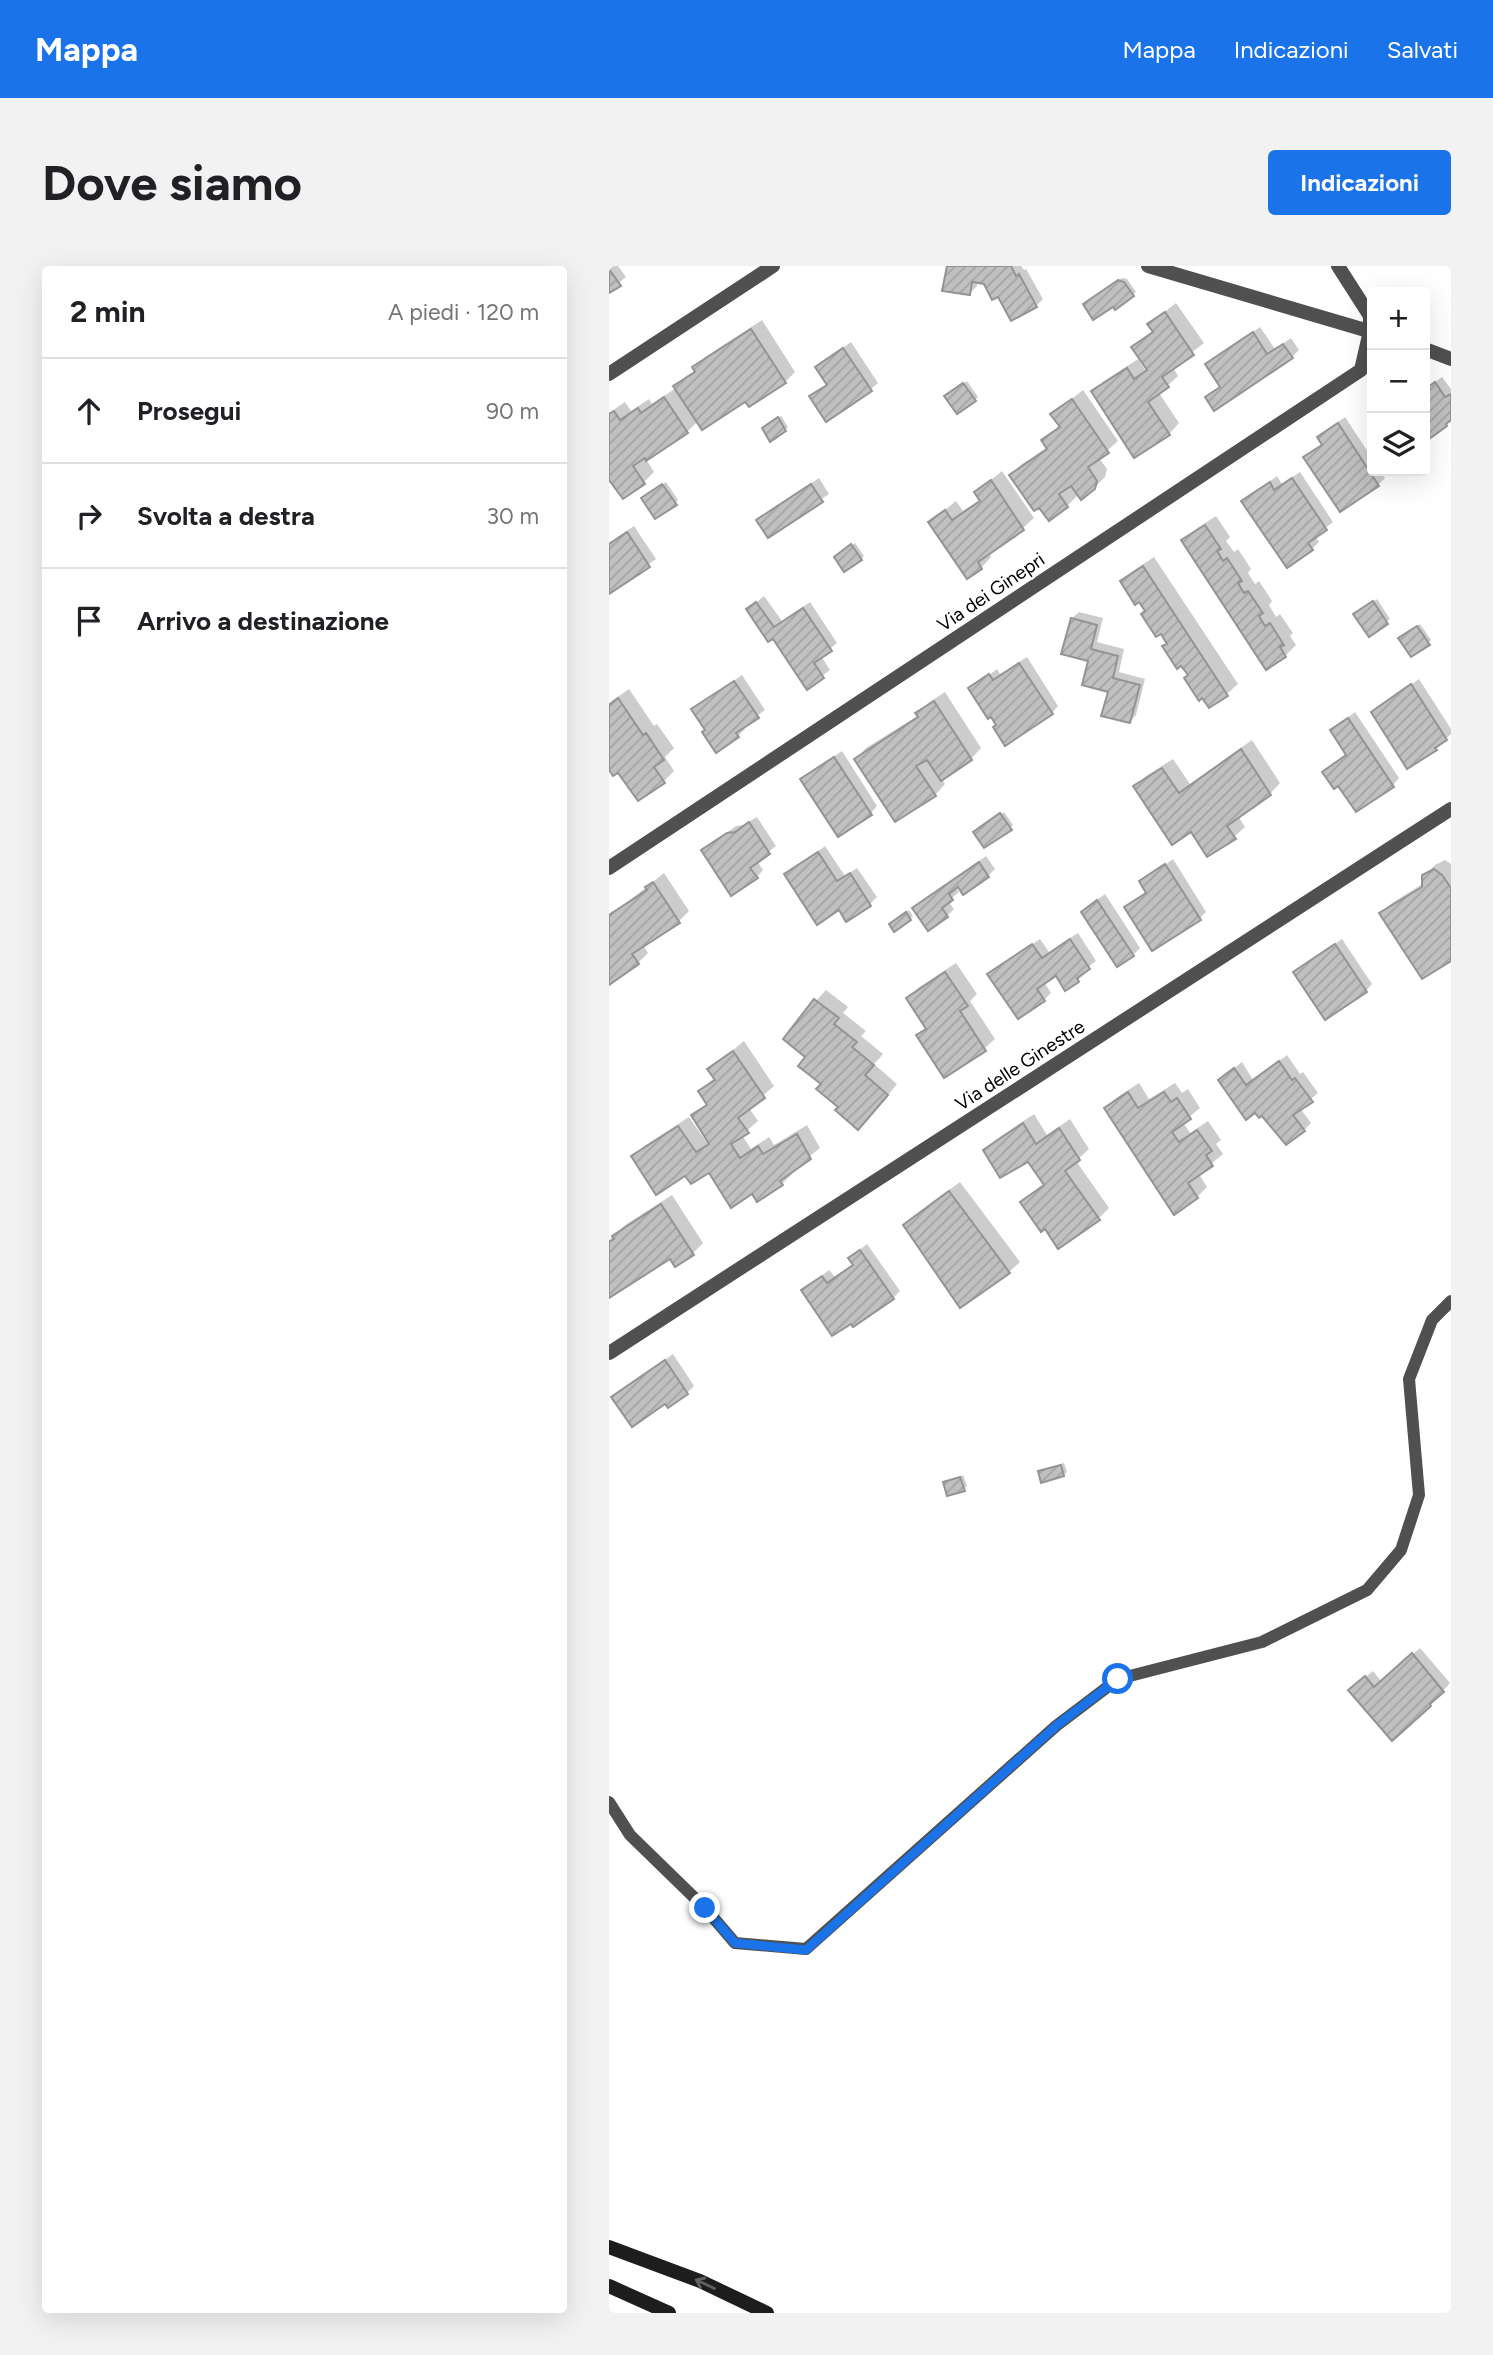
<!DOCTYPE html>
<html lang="it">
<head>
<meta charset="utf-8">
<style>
	body { margin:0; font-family:Figtree,sans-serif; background:#f2f2f2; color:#202124 }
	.controls { position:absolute; right:21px; top:21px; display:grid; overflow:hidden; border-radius:7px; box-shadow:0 7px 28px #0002 }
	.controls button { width:63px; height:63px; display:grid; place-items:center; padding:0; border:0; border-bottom:2px solid #e0e0e0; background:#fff; color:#202124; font:35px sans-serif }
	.stop { position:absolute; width:21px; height:21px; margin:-16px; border:5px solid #1a73e8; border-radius:50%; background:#fff }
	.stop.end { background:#1a73e8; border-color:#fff; box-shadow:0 2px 7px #0008 }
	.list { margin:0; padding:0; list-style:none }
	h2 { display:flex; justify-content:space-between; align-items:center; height:91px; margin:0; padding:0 28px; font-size:30px }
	h2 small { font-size:23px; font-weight:400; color:#757577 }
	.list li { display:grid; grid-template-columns:46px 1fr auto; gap:21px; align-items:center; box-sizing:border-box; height:105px; padding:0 28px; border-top:2px solid #e0e0e0 }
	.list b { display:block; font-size:26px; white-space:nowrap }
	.list em { font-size:23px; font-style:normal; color:#757577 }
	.icon { flex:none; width:38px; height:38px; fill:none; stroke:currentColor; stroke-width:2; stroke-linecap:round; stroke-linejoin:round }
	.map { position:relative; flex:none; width:842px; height:2047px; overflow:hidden; border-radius:7px }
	header { display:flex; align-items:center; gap:42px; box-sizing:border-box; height:98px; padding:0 35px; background:#1a73e8; color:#fff }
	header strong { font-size:33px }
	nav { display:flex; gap:38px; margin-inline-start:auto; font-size:24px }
	.intro { display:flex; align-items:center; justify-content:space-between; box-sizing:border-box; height:168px; padding:0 42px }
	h1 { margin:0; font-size:49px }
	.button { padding:18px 32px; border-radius:7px; background:#1a73e8; color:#fff; font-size:24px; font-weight:700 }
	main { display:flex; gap:42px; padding:0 42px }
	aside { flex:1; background:#fff; border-radius:7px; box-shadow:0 7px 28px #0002 }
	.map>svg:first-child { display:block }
	.shadow { fill:#0003 }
	.building { fill:url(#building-hatch); stroke:#949494; stroke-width:2 }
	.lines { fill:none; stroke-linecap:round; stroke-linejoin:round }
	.lane { stroke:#505050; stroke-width:12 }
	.street { stroke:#505050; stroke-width:14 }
	.secondary { stroke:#1d1d1d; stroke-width:14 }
	.oneway { stroke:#616161 }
	.route { stroke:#1a73e8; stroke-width:9 }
	.labels { text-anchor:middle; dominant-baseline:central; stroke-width:5; stroke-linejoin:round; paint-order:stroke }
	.street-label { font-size:19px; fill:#000; stroke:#fff }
</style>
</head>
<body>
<header>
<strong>Mappa</strong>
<nav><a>Mappa</a><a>Indicazioni</a><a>Salvati</a></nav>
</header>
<div class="intro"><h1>Dove siamo</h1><a class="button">Indicazioni</a></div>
<main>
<aside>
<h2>2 min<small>A piedi · 120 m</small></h2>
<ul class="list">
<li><svg class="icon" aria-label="ahead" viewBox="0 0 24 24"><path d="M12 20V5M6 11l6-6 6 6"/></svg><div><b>Prosegui</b></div><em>90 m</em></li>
<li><svg class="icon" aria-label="right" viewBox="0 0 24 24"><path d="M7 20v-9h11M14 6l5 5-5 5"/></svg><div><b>Svolta a destra</b></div><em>30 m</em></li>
<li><svg class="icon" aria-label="arrive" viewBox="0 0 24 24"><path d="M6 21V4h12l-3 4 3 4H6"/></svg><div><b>Arrivo a destinazione</b></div></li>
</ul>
</aside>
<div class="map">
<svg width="842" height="2047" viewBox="0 0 842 2047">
	<defs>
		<pattern id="building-hatch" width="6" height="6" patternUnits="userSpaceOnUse" patternTransform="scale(1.75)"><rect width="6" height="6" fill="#c0c0c0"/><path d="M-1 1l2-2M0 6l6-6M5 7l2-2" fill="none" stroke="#a3a3a3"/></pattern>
	</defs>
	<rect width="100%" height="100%" fill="#fff"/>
	<g class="shadow">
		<path d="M0,0h9l8,11 -17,14z"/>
		<path d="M339,0h73l3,4 2,-1 17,30 -7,7 -38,-12 -13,-12 -8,-1v5l-7,7z"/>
		<path d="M513,12l5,1 9,13 -20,15 -28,-6z"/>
		<path d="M567,37l28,40 -31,24 5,9 -19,17 20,30 -10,11 -76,-42 11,-11 34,-22 7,11 3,-2 -15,-21 21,-17 -5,-6z"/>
		<path d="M153,54l33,52 -10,10 -87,39 -11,11 -41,27 8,13 -10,10 -35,-4v-65l16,-11 6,9 18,-12 3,5 24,-16 10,-12 10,-6 -2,-2 11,-11z"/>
		<path d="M651,61l15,22 16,-11 8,12 -7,7 -70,29 -15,-22z"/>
		<path d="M242,76l27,41 -7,6 -60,8 17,-14 -11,-16z"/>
		<path d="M833,111l9,12v30l-26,20v-50z"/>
		<path d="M358,115l11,16 -3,3 -25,-7z"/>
		<path d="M474,124l35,51 -19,17 8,11 -2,8 -11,11 -15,6 -12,12 -56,-31 11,-11 26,-17 -5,-7 17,-15 -7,-11z"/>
		<path d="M172,150l7,11 -3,3 -18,-5z"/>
		<path d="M736,151l27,41v13h8l5,7 -7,7 -72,-28 17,-14 -4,-6 7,-7z"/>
		<path d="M393,205l32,47 -11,10 -35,25 3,4 -10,11 -51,-46 26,-21 7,10 18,-12 -5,-7z"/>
		<path d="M691,206l33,50 -18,14 4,6 -7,7 -68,-48 33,-25 5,8z"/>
		<path d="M210,212l10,16 -61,42 -10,-15z"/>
		<path d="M57,216l12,18 -3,3 -29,-8z"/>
		<path d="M607,250l14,21 -4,4 8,11 4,-3 13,20 -3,4 7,11 4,-3 13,20 -3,4 7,12 4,-3 13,19 -3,3 6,9 -11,11 -101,-115 10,-11z"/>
		<path d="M25,260l22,33 -47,33v-49z"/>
		<path d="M246,277l9,13 -3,3 -22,-5z"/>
		<path d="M545,291l84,127 -11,10 -18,12 -62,-95 -25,-30 11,-10z"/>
		<path d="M155,330l18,25 28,-19 27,41 -16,13 9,14 -23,17 -34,-51 -24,-27z"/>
		<path d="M768,333l13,20 -21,15 -10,-23z"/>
		<path d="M470,346l24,6 -6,24 27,7 -5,23 26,7 -9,36 -7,7 -38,-63 -19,-41z"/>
		<path d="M811,358l11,16 -3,3 -25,-8z"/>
		<path d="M418,391l31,49 -6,7 -54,12 -28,-36 27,-20 3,5z"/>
		<path d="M133,409l23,35 -22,16 2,3 -7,7 -31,-6 -13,-21z"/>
		<path d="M810,413l32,50v5l-15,15 -28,17 -22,-64z"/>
		<path d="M20,423l25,37 3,-2 17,24 -9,9 9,14 -10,10 -55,-14v-64z"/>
		<path d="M336,426l36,56 -10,11 -30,19 4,6 -10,11 -79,-36 10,-11 53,-33 9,-12z"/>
		<path d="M746,446l44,66 -6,7 -54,-2 -15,-11 24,-18 -16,-24z"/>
		<path d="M643,474l28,43 -10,11 -32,22 7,11 -11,10 -43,-8 -55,-43 10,-10 27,-17 17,25z"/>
		<path d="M233,485l35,55 -6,7 -69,-34z"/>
		<path d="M395,546l9,13 -3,3 -32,1z"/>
		<path d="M148,551l19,29 -19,15 6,9 -6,7 -53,-27 32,-24 7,-1z"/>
		<path d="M216,580l20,30 12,-8 20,29 -7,7 -31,4 -53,-33z"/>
		<path d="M377,590l9,13 -7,7 -32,11 3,5 -11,9 6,8 -7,7 -32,-8z"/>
		<path d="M564,593l33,53 -7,7 -73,-12 21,-16 -6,-9z"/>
		<path d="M836,594l6,4v95l-70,-46 11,-10 32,-20v-7l11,-11z"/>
		<path d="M55,607l25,38 -10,10 -36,24 5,8 -10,10 -29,20 1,-67z"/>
		<path d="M496,628l35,54 -7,7 -43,-50z"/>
		<path d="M300,644l4,6 -3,3 -16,2z"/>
		<path d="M469,667l18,28 -13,10 2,3 -7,6 -12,8 -10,-14 -12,8 7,11 -7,7 -55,-26 51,-35 9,13z"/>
		<path d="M733,673l30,45 -6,7 -71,-19z"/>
		<path d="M347,697l21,31 -7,7 25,38 -11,10 -66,-13 9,-9 -19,-28 10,-11z"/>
		<path d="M217,724l22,17 -5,6 23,18 -5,5 22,18 -9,10 23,20 -28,34 -28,-12 -34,-50 9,-55z"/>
		<path d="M135,775l30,45 -25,22 9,13 -16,14 9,14 18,-12 5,8 33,-20 13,23 -29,23 1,3 -10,10 -29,8 -44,-22 -23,4 -53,-17 11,-11 45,-29 18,26 3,-2 -17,-26 14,-12 -7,-12 15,-14 -5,-8z"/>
		<path d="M678,789l13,19 3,-2 15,21 -18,15 11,15 -7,7 -42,-16 -42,-34 22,-18 11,18z"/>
		<path d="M530,817l10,16 26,-16 7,10 6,-4 12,19 -17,14 7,11 18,-12 13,19 -5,4 7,10 -24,20 8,13 -10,10 -91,-89 10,-10z"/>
		<path d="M425,848l13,21 23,-16 19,30 -13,12 33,47 -11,11 -53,8 -22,-25 22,-18 -16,-25 -44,-8 10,-11z"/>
		<path d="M351,916l60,80 -11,10 -49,34 -55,-81 10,-10z"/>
		<path d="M63,929l31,48 -10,10 -23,4 -61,37v-54l16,-15z"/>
		<path d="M258,978l33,47 -7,7 -90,-7 26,-21 6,7 19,-13 -4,-6z"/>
		<path d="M64,1088l21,32 -7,7 -19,13 -2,-4 -52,-5z"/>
		<path d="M455,1197l3,9 -3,3 -24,-3 3,-3z"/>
		<path d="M354,1209l4,11 -3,3 -19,-6z"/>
		<path d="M811,1382l30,35 -20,22 -72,-22 15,-12 8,10z"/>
	</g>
	<g class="building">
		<path d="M338,0h64l5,10 3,-2 18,33 -26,14 -13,-24 -6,3 -8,-16 -12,-2 -2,13 -28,-4z"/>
		<path d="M0,3l12,17 -12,7z"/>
		<path d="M509,14l6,2 10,14 -19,14 -2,-3 -20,13 -10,-16z"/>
		<path d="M556,46l29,43 -32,22 7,10 -21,15 22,33 -36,23 -43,-67 36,-23 7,11 13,-9 -16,-23 22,-15 -6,-8z"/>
		<path d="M142,63l35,54 -37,24 -4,-5 -43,28 -29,-44 22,-14 -3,-5z"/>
		<path d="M644,66l14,22 16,-10 10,14 -79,53 -9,-14 15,-10 -15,-23z"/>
		<path d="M234,82l29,43 -46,31 -17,-26 18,-11 -12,-18z"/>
		<path d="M826,116l10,15 6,-3v26l-5,4 1,2 -22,16v-53z"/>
		<path d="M354,117l13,18 -19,13 -13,-18z"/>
		<path d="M55,131l24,36 -42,28 -1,-3 -12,8 12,18 -22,15 -14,-19v-66l5,-3 6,9 18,-12 3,5z"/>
		<path d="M463,133l37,54 -21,14 9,14 -2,8 -14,11 -10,-14 -12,8 9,13 -19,14 -10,-13 -5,3 -25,-36 38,-26 -6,-9 19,-13 -10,-13z"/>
		<path d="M169,151l8,14 -16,11 -8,-14z"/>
		<path d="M729,157l41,63 -39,26 -37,-55 19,-12 -5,-8z"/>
		<path d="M683,212l35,52 -19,13 5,7 -26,18 -46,-67 29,-19 4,8z"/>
		<path d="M382,214l33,50 -46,32 4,7 -15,10 -39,-57 17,-12 7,10 28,-19 -6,-9z"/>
		<path d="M53,218l15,21 -22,14 -14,-21z"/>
		<path d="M202,218l12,18 -55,36 -12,-18z"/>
		<path d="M596,259l16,24 -4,2 6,10 4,-3 15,23 -4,2 6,10 4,-2 15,22 -4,3 6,10 5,-3 14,22 -4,2 6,10 -20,13 -85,-130z"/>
		<path d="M18,266l23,35 -41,27v-50z"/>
		<path d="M242,278l11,16 -18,12 -10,-15z"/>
		<path d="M534,300l85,130 -19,12 -7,-10 -3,3 -15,-23 4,-3 -7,-9 -4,3 -15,-23 5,-2 -6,-10 -5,3 -15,-23 4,-3 -6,-9 -4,3 -15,-24z"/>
		<path d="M764,335l15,23 -19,13 -16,-23z"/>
		<path d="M147,336l18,25 29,-19 29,43 -18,12 10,15 -17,12 -34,-51 -5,3 -22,-33z"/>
		<path d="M462,352l26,7 -6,24 27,7 -5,22 27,7 -10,38 -29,-7 7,-24 -26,-7 6,-24 -27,-7z"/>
		<path d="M808,360l13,19 -19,12 -13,-19z"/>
		<path d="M410,397l34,51 -48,32 -12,-19 3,-2 -5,-8 -3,2 -20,-31 21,-14 4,6z"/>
		<path d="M125,415l25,37 -23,15 3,4 -23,16 -14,-21 3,-2 -14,-21z"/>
		<path d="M802,418l36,56 -12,8 2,2 -30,19 -36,-57z"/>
		<path d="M9,432l25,37 3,-2 18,27 -10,7 11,16 -27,18 -20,-28 -5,3 -4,-6v-65z"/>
		<path d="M325,435l38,59 -31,21 -14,-21 -11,6 20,30 -41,26 -41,-63 64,-42 -3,-4z"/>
		<path d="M739,452l46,69 -38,25 -18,-26 -4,3 -12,-17 24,-17 -16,-25z"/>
		<path d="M632,483l30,46 -44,31 9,13 -29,18 -16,-25 -19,13 -39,-59 29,-18 17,25z"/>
		<path d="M225,491l38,58 -34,22 -38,-58z"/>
		<path d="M391,547l12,17 -28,18 -11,-16z"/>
		<path d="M140,556l21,32 -20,14 8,10 -27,18 -30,-46 26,-17 8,-1z"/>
		<path d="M209,586l19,29 13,-8 21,33 -25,16 -7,-12 -22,15 -33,-51z"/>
		<path d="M370,596l10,15 -26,18 -5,-8 -9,7 4,6 -11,8 6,9 -20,14 -16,-23z"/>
		<path d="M556,598l36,56 -49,31 -28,-44 22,-14 -7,-12z"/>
		<path d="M825,603l8,6 9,13v73l-29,18 -43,-66 43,-26v-12z"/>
		<path d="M44,616l27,41 -48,31 7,10 -30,21v-70l38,-25 -2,-3z"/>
		<path d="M488,634l37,56 -17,11 -36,-55z"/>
		<path d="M297,646l5,8 -17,12 -5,-8z"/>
		<path d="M461,673l20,30 -13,9 2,4 -14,9 -9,-15 -19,13 8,12 -27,18 -31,-45 45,-30 10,14z"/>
		<path d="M726,678l32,48 -42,28 -32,-48z"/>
		<path d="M336,706l23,34 -8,5 26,40 -42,27 -28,-43 10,-6 -20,-31z"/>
		<path d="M205,733l25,19 -5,6 23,18 -5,5 22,18 -9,10 23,20 -30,35 -23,-20 3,-3 -22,-18 5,-5 -23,-18 7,-9 -22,-18z"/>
		<path d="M124,785l32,47 -27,20 11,15 -18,11 9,14 18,-12 5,8 34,-20 14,25 -31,22 3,4 -26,17 -5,-8 -21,14 -22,-35 -18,11 -6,-8 -29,19 -25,-39 47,-30 18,26 13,-8 -18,-29 16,-10 -9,-14 17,-11 -8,-11z"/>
		<path d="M670,795l13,19 3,-2 18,24 -20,13 12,16 -19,14 -24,-29 -3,2 -4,-5 -9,7 -28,-40 16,-12 12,17z"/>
		<path d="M519,826l10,16 26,-16 7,10 6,-4 14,21 -19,13 7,10 18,-12 15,21 -6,4 7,11 -25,17 10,15 -24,17 -70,-107z"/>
		<path d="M414,857l13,21 23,-16 21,32 -15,11 35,49 -42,29 -13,-20 -4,3 -21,-30 24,-17 -16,-23 -28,16 -17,-28z"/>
		<path d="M340,925l61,82 -50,35 -57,-83z"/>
		<path d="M52,938l33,51 -19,12 -5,-8 -61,39v-56l5,-3 -2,-3z"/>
		<path d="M251,984l34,49 -41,28 -2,-3 -19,12 -31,-46 21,-14 5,7 26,-18 -5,-7z"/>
		<path d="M56,1094l23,34 -20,14 -3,-4 -33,23 -21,-30z"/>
		<path d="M452,1199l3,11 -23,7 -3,-12z"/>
		<path d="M351,1211l5,14 -18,5 -4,-14z"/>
		<path d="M803,1387l32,39 -14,12 1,2 -39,35 -44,-51 17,-14 9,11z"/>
	</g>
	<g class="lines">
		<path class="lane" d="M0,1536l21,33 75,73 30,35 71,6 250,-223 62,-47 144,-37 105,-52 34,-40 18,-55 -10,-116 23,-59 19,-19"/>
		<g class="street">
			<path d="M539,0l224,66"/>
			<path d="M816,83l26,10"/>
			<path d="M0,108l164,-108"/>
			<path d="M0,602l752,-498 9,-39v-15l-32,-50"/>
			<path d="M0,1087l842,-544"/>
		</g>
		<g class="secondary">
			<path d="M0,1981l91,34 67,32"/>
			<path d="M0,2020l60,27"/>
		</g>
	</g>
	<defs><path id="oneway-shaft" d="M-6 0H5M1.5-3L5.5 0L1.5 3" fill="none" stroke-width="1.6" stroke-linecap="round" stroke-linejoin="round" transform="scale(1.75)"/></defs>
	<use class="oneway" href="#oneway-shaft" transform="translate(96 2018) rotate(-155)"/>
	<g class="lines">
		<path class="route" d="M96,1642l30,35 71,7 250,-224 62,-47"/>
	</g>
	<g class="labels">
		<g class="street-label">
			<text transform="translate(382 326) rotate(-34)">Via dei Ginepri</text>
			<text transform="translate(411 799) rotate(-33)">Via delle Ginestre</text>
		</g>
	</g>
</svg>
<div class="controls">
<button>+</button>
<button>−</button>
<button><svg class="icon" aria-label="layers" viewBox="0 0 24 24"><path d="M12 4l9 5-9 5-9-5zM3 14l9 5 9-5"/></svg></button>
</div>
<div class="stop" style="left:509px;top:1413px"></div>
<div class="stop end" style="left:96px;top:1642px"></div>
</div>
</main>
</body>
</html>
